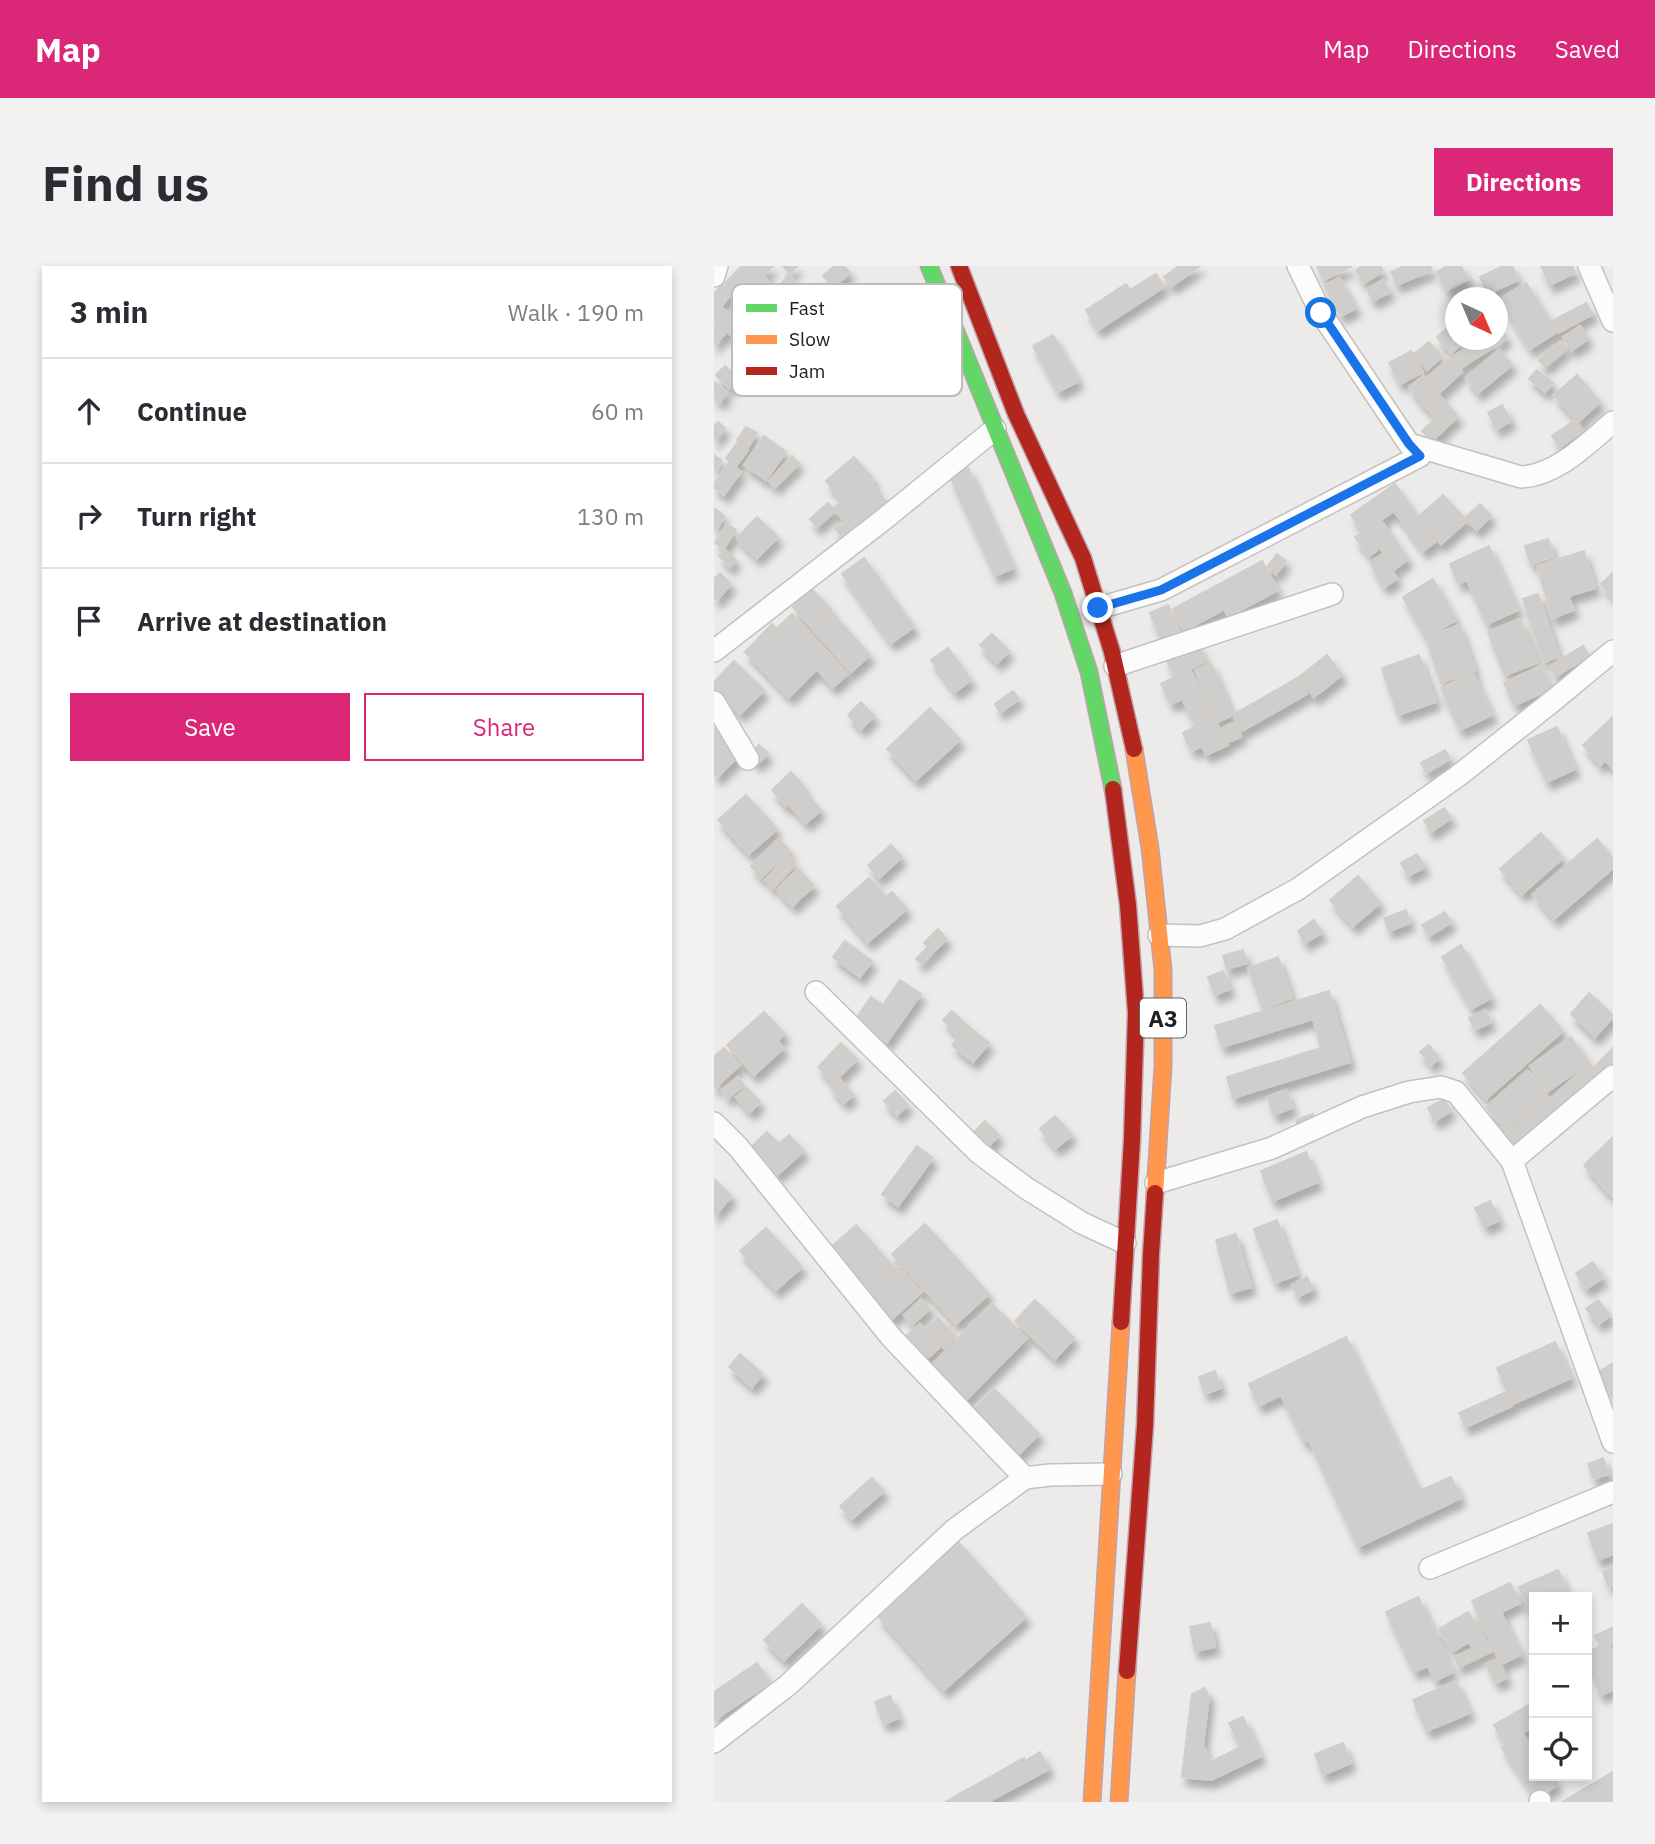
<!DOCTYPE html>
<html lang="en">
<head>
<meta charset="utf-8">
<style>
	body { margin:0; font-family:"IBM Plex Sans",sans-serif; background:#f2f2f3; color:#2b2b33 }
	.controls { position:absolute; right:21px; bottom:21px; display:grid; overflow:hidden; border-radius:0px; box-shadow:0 4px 10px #0003 }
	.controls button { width:63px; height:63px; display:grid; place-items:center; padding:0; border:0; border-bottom:2px solid #e1e1e2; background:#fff; color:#2b2b33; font:35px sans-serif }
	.compass { position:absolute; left:731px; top:21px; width:63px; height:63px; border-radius:50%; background:#fff; box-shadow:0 4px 10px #0003; rotate:136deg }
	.stop { position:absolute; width:21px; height:21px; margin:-16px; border:5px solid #1a73e8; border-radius:50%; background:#fff }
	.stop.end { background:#1a73e8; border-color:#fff; box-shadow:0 2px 7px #0008 }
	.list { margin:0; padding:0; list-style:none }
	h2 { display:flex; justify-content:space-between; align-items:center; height:91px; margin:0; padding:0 28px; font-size:30px }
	h2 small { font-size:23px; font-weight:400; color:#7c7c81 }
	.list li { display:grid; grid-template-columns:46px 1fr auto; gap:21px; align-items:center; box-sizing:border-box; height:105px; padding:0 28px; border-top:2px solid #e1e1e2 }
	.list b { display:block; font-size:26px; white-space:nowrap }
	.list em { font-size:23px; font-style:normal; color:#7c7c81 }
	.actions { display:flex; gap:14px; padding:21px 28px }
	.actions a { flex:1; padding:16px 0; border:2px solid #db2777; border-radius:0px; text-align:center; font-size:24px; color:#db2777 }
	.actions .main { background:#db2777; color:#fff }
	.icon { flex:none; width:38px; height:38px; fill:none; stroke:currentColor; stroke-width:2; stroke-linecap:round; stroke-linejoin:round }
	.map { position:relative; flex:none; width:899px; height:1536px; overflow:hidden; border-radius:0px }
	header { display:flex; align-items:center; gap:42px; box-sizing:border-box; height:98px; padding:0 35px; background:#db2777; color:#fff }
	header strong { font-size:33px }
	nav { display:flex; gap:38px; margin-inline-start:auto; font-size:24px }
	.intro { display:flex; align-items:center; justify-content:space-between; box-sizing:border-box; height:168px; padding:0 42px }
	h1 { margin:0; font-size:49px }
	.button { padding:18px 32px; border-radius:0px; background:#db2777; color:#fff; font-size:24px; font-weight:700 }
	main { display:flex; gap:42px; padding:0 42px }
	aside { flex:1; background:#fff; border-radius:0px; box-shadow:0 4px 10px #0003 }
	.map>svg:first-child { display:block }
	.building { fill:#d0cecc; stroke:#d0cdca; stroke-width:2; filter:url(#shadow) }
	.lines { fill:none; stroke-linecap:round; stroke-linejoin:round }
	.street-casing { stroke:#c3c2c1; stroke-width:24 }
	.fast-casing { stroke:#c0a2ad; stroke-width:19 }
	.slow-casing { stroke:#c0a2ad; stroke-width:19 }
	.jam-casing { stroke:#c0a2ad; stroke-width:19 }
	.street { stroke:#fcfcfc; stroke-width:21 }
	.fast { stroke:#63d668; stroke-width:16 }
	.slow { stroke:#ff974d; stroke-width:16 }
	.jam { stroke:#b3261e; stroke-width:16 }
	.route { stroke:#1a73e8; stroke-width:9 }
	.labels { text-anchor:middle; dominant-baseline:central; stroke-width:5; stroke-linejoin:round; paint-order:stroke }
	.shield { fill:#fff; stroke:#636363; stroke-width:2 }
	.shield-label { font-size:23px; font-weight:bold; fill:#202020 }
	.key { fill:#fff; stroke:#bcbcbc; stroke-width:2 }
	.key-label { font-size:19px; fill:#202020 }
</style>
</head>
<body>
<header>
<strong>Map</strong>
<nav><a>Map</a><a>Directions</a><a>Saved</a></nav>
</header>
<div class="intro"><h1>Find us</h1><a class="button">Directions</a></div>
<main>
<aside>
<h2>3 min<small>Walk · 190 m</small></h2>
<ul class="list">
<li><svg class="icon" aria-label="ahead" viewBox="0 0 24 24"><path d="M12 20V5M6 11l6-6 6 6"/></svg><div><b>Continue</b></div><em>60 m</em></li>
<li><svg class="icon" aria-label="right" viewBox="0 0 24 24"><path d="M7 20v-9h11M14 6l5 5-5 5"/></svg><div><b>Turn right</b></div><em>130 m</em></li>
<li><svg class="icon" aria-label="arrive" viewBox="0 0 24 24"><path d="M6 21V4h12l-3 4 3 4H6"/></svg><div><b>Arrive at destination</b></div></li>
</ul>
<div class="actions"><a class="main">Save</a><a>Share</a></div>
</aside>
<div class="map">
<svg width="899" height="1536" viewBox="0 0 899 1536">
	<defs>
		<filter id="shadow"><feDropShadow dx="4.5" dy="8" stdDeviation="3.5" flood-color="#0004"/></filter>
	</defs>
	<rect width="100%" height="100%" fill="#edebe9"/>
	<g class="building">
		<path d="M28,0h31l-10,10 31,31 -24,23 -45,-47z"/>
		<path d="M69,0h15l-9,7z"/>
		<path d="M120,0h10l6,7 -16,14 -11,-11z"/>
		<path d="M465,0h21l-28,20 -8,-9z"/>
		<path d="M603,0h35l-28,14z"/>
		<path d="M648,0h18l3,5 -19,12 -8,-13z"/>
		<path d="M690,0h26l2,4 -35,15 -6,-13z"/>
		<path d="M733,0h14l7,13 -21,11 -10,-18z"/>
		<path d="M789,0h9l6,14 -30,14 -8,-17z"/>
		<path d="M827,0h31l3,7 -25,12z"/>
		<path d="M442,8l8,13 -66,43 -12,-20 40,-26 4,6z"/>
		<path d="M74,9l11,10 -8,9 -11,-9z"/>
		<path d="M625,12l17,30 -15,8 -17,-30z"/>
		<path d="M669,14l7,12 -17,9 -6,-12z"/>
		<path d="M812,17l31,49 -27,17 -31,-49z"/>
		<path d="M8,18l11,8 -12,15 45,34 -10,13 -42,-32v-28z"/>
		<path d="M872,37l7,11 -35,19 -6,-12z"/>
		<path d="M741,55v19h11l-15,13 -14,-16z"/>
		<path d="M3,59l8,9 -11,11v-18z"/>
		<path d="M785,60l8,12 -46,30 -7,-12 25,-16h18v-13z"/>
		<path d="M866,60l8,13 -16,11 -9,-13z"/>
		<path d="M339,69l26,46 -21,11 -25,-46z"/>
		<path d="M715,76l13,15 -15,13 -13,-16z"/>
		<path d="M846,76l6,7 -21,18 -6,-7z"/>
		<path d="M785,84l13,15 -34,28 -12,-15z"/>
		<path d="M697,85l12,21 -23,12 -11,-21z"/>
		<path d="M735,92l13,14 -22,20 -13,-14z"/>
		<path d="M11,100l13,12 -9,10 -13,-13z"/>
		<path d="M823,104l16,13 -8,9 -16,-13z"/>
		<path d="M863,109l23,27 -22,20 -24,-27z"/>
		<path d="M709,110l16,19 -14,12 -16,-20z"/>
		<path d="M0,116l13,11 -7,9 -6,-5z"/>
		<path d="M726,130l18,21 -13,11 -18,-20z"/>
		<path d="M788,139l9,16 -14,8 -9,-16z"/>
		<path d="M721,153l9,11 -12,11 -10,-10z"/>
		<path d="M861,154l8,11 -23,16 -8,-11z"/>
		<path d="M4,156l7,6 -11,13v-15z"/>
		<path d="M32,161l11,6 -9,14 -11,-7z"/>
		<path d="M50,170l22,16 -20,28 -22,-15z"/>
		<path d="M24,176l10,8 -12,16 -10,-8z"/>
		<path d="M0,189l8,6 -8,11z"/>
		<path d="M78,190l7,7 -24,24 -6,-6z"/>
		<path d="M140,191l20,23 -3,3 18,22 -34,29 -21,-26 8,-7 -16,-20z"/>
		<path d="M15,197l12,9 -17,23 -10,-8v-3z"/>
		<path d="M254,202l45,100 -18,8 -45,-100z"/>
		<path d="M681,218l40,58 -12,9 -29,-40 -13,9 27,39 -13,10 -15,-21 -11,8 -14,-19 8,-5 -12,-17z"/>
		<path d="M729,229l24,26 -26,23 -24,-26z"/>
		<path d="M114,237l7,8 -18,16 -7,-8z"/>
		<path d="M766,238l11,12 -14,14 -12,-12z"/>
		<path d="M0,242l11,9 -11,13z"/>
		<path d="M43,251l21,20 -21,21 -20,-20z"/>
		<path d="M129,257l10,12 -7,6 -11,-12z"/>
		<path d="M13,258l9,6 -12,18 -9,-5z"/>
		<path d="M834,273l6,18 -23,7 -6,-18z"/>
		<path d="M775,280l29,64 -31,14 -20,-44 -8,4 -9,-20z"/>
		<path d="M11,284l11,10 -6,7 -11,-11z"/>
		<path d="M870,285l11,37 -47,14 -11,-36z"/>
		<path d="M563,288l9,7 -10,13 -9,-7z"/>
		<path d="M669,288l14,25 -13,8 -14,-25z"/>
		<path d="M150,292l50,69 -23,16 -49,-69z"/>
		<path d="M548,295l16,29 -50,27 -4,-8 -40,22 -11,-22z"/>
		<path d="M6,307l11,11 -14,16 -3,-3v-18z"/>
		<path d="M899,307v25l-12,-14z"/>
		<path d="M719,313l23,41 -30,17 -23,-40z"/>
		<path d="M98,323l20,22 -19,18 -20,-22z"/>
		<path d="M824,328l21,63 -15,5 -21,-63z"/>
		<path d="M854,329l6,15 -21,8 -5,-14z"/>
		<path d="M454,339l15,33 -19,8 -14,-33z"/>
		<path d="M78,348l56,60 -15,13 -55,-60z"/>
		<path d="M119,348l37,41 -19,17 -37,-41z"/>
		<path d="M806,353l17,44 -32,12 -17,-43z"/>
		<path d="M58,358l45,45 -28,28 -44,-45z"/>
		<path d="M745,359l16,46 -34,12 -15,-46z"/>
		<path d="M278,368l17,17 -12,12 -17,-18z"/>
		<path d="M483,377l9,18 -16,8 38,76 -22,10 -4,-9 -10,5 -9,-18 13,-7 -14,-27 -11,5 -10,-20 14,-7 -9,-18z"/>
		<path d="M869,380l6,10 -33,20 -6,-10z"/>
		<path d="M234,382l23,32 -16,12 -24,-32z"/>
		<path d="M613,389l15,20 -28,22 -16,-19z"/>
		<path d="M705,389l17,47 -38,13 -16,-47z"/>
		<path d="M20,395l30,29 -24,24 -26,-25v-7z"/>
		<path d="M497,397l22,52 -15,7 -23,-52z"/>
		<path d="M826,400l11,23 -36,16 -11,-22z"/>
		<path d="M759,407l19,42 -32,15 -19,-42z"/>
		<path d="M583,412l10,16 -65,37 -9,-16z"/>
		<path d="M299,425l6,8 -19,13 -5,-8z"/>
		<path d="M147,436l13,14 -13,13 -13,-14z"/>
		<path d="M216,442l30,32 -44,40 -29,-31z"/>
		<path d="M899,451v52l-8,-9 -5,5 -17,-20z"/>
		<path d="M521,456l6,15 -15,6 -6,-14z"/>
		<path d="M843,461l18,42 -28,13 -19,-42z"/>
		<path d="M0,462l25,28 -22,21 -3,-3z"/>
		<path d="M45,479l9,8 -11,11 -8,-8z"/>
		<path d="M731,484l5,9 -24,14 -5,-10z"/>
		<path d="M77,506l14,16 -19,18 -14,-16z"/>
		<path d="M90,526l17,18 -15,13 -17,-18z"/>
		<path d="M32,529l31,34 -28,25 -31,-34z"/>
		<path d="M730,542l7,10 -20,14 -7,-11z"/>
		<path d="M827,567l22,25 -41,36 -22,-25z"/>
		<path d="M65,573l11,12 -29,27 -10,-12z"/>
		<path d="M883,573l16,19v10l-59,51 -21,-25z"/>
		<path d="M177,579l11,12 -23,21 -11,-13z"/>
		<path d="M703,588l8,13 -17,9 -7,-13z"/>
		<path d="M74,590l8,8 -23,24 -8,-8z"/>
		<path d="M84,603l16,17 -10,9 -16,-17z"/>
		<path d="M644,610l22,27 -27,23 -23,-26z"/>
		<path d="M155,612l17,19 6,-5 15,17 -39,33 -31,-36z"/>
		<path d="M72,614l17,15 -10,11 -16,-16z"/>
		<path d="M692,644l4,13 -21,8 -5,-13z"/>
		<path d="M731,646l6,11 -22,13 -7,-11z"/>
		<path d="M600,654l8,13 -17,10 -7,-12z"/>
		<path d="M224,663l9,10 -26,25 -5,-5 12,-12 -4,-4z"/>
		<path d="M131,675l27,20 -12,16 -27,-20z"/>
		<path d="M747,679l30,53 -20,11 -29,-52z"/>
		<path d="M529,684l4,13 -20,6 -4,-13z"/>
		<path d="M564,691l14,41 -29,11 -15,-41z"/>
		<path d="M509,705l7,18 -15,6 -7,-18z"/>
		<path d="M186,714l21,14 -34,48 -32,-22 16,-23 12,8z"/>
		<path d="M615,725l21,71 -117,36 -6,-21 94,-29 -8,-29 -91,28 -7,-21z"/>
		<path d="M875,727l24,22v2l-18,20 -24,-23z"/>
		<path d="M826,739l23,26 -77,68 -23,-26z"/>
		<path d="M771,744l6,12 -16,8 -6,-12z"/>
		<path d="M238,745l15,14 -10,10 -14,-15z"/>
		<path d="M50,746l21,22 -8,7 7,7 -30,27 -27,-30z"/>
		<path d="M254,760l21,17 -16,19 -21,-17z"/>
		<path d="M857,771l18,26 -41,28 -18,-25z"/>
		<path d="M127,777l16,16 -24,24 -15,-16z"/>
		<path d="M715,779l10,13 -8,7 -11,-13z"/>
		<path d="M10,782l16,17 -26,24v-32z"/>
		<path d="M899,782v22l-9,8 -10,-11z"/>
		<path d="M875,798l12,13 -38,34 -12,-13z"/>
		<path d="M813,805l20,22 -41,36 -20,-22z"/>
		<path d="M24,811l6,8 -16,13 -6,-8z"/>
		<path d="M125,812l14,17 -9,8 -14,-17z"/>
		<path d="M33,822l13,14 -10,10 -14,-15z"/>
		<path d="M572,824l6,18 -18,7 -7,-18z"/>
		<path d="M181,825l13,14 -11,10 -13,-14z"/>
		<path d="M833,830l13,14 -43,39 -13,-14z"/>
		<path d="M730,833l7,12 -16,10 -7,-13z"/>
		<path d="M599,848l3,9 -17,7 -3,-10z"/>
		<path d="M341,850l17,19 -16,13 -16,-19z"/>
		<path d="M271,855l14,14 -11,12 -15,-14z"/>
		<path d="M53,866l12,12 10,-9 15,16 -27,24 -26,-28z"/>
		<path d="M899,871v60h-1l-28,-32z"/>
		<path d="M203,880l16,12 -35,48 -16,-12z"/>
		<path d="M592,886l12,30 -45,19 -12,-30z"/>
		<path d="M0,913l18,17 -18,20z"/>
		<path d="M776,935l9,19 -14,7 -10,-19z"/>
		<path d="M563,954l20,55 -22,8 -21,-54z"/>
		<path d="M211,958l64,70 -33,30 -64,-70z"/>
		<path d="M142,959l39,44 -26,23 -39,-44z"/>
		<path d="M52,962l36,39 -26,23 -36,-39z"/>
		<path d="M522,968l15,53 -21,6 -14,-53z"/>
		<path d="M879,996l10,16 -17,11 -10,-16z"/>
		<path d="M185,1001l23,25 -31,28 -23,-25z"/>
		<path d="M593,1011l6,12 -15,8 -6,-12z"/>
		<path d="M207,1033l9,10 -18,16 -8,-10z"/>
		<path d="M321,1034l39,38 -19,21 -40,-38z"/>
		<path d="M884,1034l12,15 -11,9 -13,-15z"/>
		<path d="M278,1038l35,34 -63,64 -35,-34z"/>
		<path d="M224,1052l18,18 -12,12 -18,-19z"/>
		<path d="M206,1058l20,23 -18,16 -21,-23z"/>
		<path d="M632,1071l73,154 32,-14 10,21 -103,49 -49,-107 -5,2 -23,-47 -22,11 -10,-22z"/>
		<path d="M841,1076l16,36 -58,26 -16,-36z"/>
		<path d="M26,1088l23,20 -11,13 -23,-20z"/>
		<path d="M899,1097v36l-16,-26z"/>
		<path d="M501,1105l6,17 -16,6 -6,-17z"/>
		<path d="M280,1123l45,45 -22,22 -45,-45z"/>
		<path d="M792,1126l6,14 -46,21 -7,-14z"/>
		<path d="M889,1192l6,16 -15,5 -6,-15z"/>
		<path d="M158,1212l12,13 -32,28 -12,-13z"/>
		<path d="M899,1258v30l-15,6 -10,-27z"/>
		<path d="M245,1277l67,74 -82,73 -66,-74z"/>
		<path d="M899,1302v17l-4,2 -6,-15z"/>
		<path d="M844,1304l12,27h-36v18l-2,1 -13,-29z"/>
		<path d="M796,1317l10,20 -19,9 20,43 -20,9 -29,-63z"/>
		<path d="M704,1331l35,75 -18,9 -7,-15 -14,6 -28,-60z"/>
		<path d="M88,1338l19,21 -37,35 -20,-20z"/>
		<path d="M754,1346l24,39 -13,7 -10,-16 -16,9 -14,-22z"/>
		<path d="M496,1357l5,24 -20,4 -5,-24z"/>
		<path d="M899,1361v16l-11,6 -7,-13z"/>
		<path d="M895,1377l4,11v36l-13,5 -13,-37v-6z"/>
		<path d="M758,1383l4,10 -17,8 -4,-10z"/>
		<path d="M784,1393l9,19 -11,5 -10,-19z"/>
		<path d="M43,1397l13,20 -56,37v-28z"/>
		<path d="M742,1415l14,32 -43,18 -14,-31z"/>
		<path d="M491,1422l4,9 -6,49 8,16 30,-15 -12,-24 14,-6 18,39 -50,24 -29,-3 10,-83z"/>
		<path d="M176,1430l9,22 -15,6 -9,-22z"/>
		<path d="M820,1436v24l-30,18 -10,-19z"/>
		<path d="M809,1468l11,16v26h18l6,8 -21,15 -35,-51z"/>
		<path d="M629,1477l8,20 -28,12 -8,-21z"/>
		<path d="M326,1486l9,17 -61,33h-43l79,-44 1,3z"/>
		<path d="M899,1506v30h-51z"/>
	</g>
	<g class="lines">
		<defs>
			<g id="street">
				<path d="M584,0l23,47 88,131"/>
				<path d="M875,0l24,55"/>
				<path d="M0,10l3,-10"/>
				<path d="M385,342l62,-18 259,-134 -11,-12 112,33c36,-2 66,-33 92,-55"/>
				<path d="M0,385l169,-131 112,-91"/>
				<path d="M401,400l217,-72"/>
				<path d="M0,436l34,57"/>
				<path d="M445,669l41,1 25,-7 73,-40 160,-113 96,-76 59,-49"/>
				<path d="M102,726l163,161 47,35 56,35 43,20"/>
				<path d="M0,857l24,24 153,190 134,141"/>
				<path d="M798,895l101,281"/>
				<path d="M442,917l116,-35 90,-41 47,-15 32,-5 15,5 56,69 101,-85"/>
				<path d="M716,1302l183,-76"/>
				<path d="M0,1476l74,-57 166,-155 71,-52 25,-3 61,-1"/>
				<path d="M826,1535v1"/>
			</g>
			<path id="fast" d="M215,0l134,327 26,79 24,117"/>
			<g id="slow">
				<path d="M420,483l16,99 13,122v96l-8,127"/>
				<path d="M378,1536l29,-480"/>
				<path d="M405,1536l8,-131"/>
			</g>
			<g id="jam">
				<path d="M245,0l57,148 67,144 29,94 22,97"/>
				<path d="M399,523l15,116 8,108 -4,127 -11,182"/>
				<path d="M413,1405l18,-245 6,-172 4,-61"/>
			</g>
		</defs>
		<use href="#street" class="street-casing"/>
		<use href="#fast" class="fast-casing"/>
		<use href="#slow" class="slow-casing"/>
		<use href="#jam" class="jam-casing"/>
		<use href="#street" class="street"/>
		<use href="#fast" class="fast"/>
		<use href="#slow" class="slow"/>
		<use href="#jam" class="jam"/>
	</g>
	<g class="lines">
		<path class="route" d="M384,342l63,-18 259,-134 -11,-12 -88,-131"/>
	</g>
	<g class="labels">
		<rect class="shield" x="426" y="732.5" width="46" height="39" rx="5"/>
		<g class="shield-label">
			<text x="449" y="752">A3</text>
		</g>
	</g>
	<rect x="18" y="18" width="230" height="112" rx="10" class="key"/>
	<rect x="32" y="38" width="31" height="8" fill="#63d668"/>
	<rect x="32" y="69" width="31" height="9" fill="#ff974d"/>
	<rect x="32" y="101" width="31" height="8" fill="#b3261e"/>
	<g class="key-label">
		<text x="75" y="49">Fast</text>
		<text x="75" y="80">Slow</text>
		<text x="75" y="112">Jam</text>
	</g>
</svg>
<div class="controls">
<button>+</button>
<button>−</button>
<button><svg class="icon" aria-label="locate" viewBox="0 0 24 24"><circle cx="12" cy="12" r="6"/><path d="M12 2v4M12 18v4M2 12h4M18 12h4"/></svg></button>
</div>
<svg class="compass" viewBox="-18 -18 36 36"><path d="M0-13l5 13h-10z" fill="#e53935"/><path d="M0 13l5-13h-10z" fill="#7c7c81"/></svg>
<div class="stop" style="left:607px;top:47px"></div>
<div class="stop end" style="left:384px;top:342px"></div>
</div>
</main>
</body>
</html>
